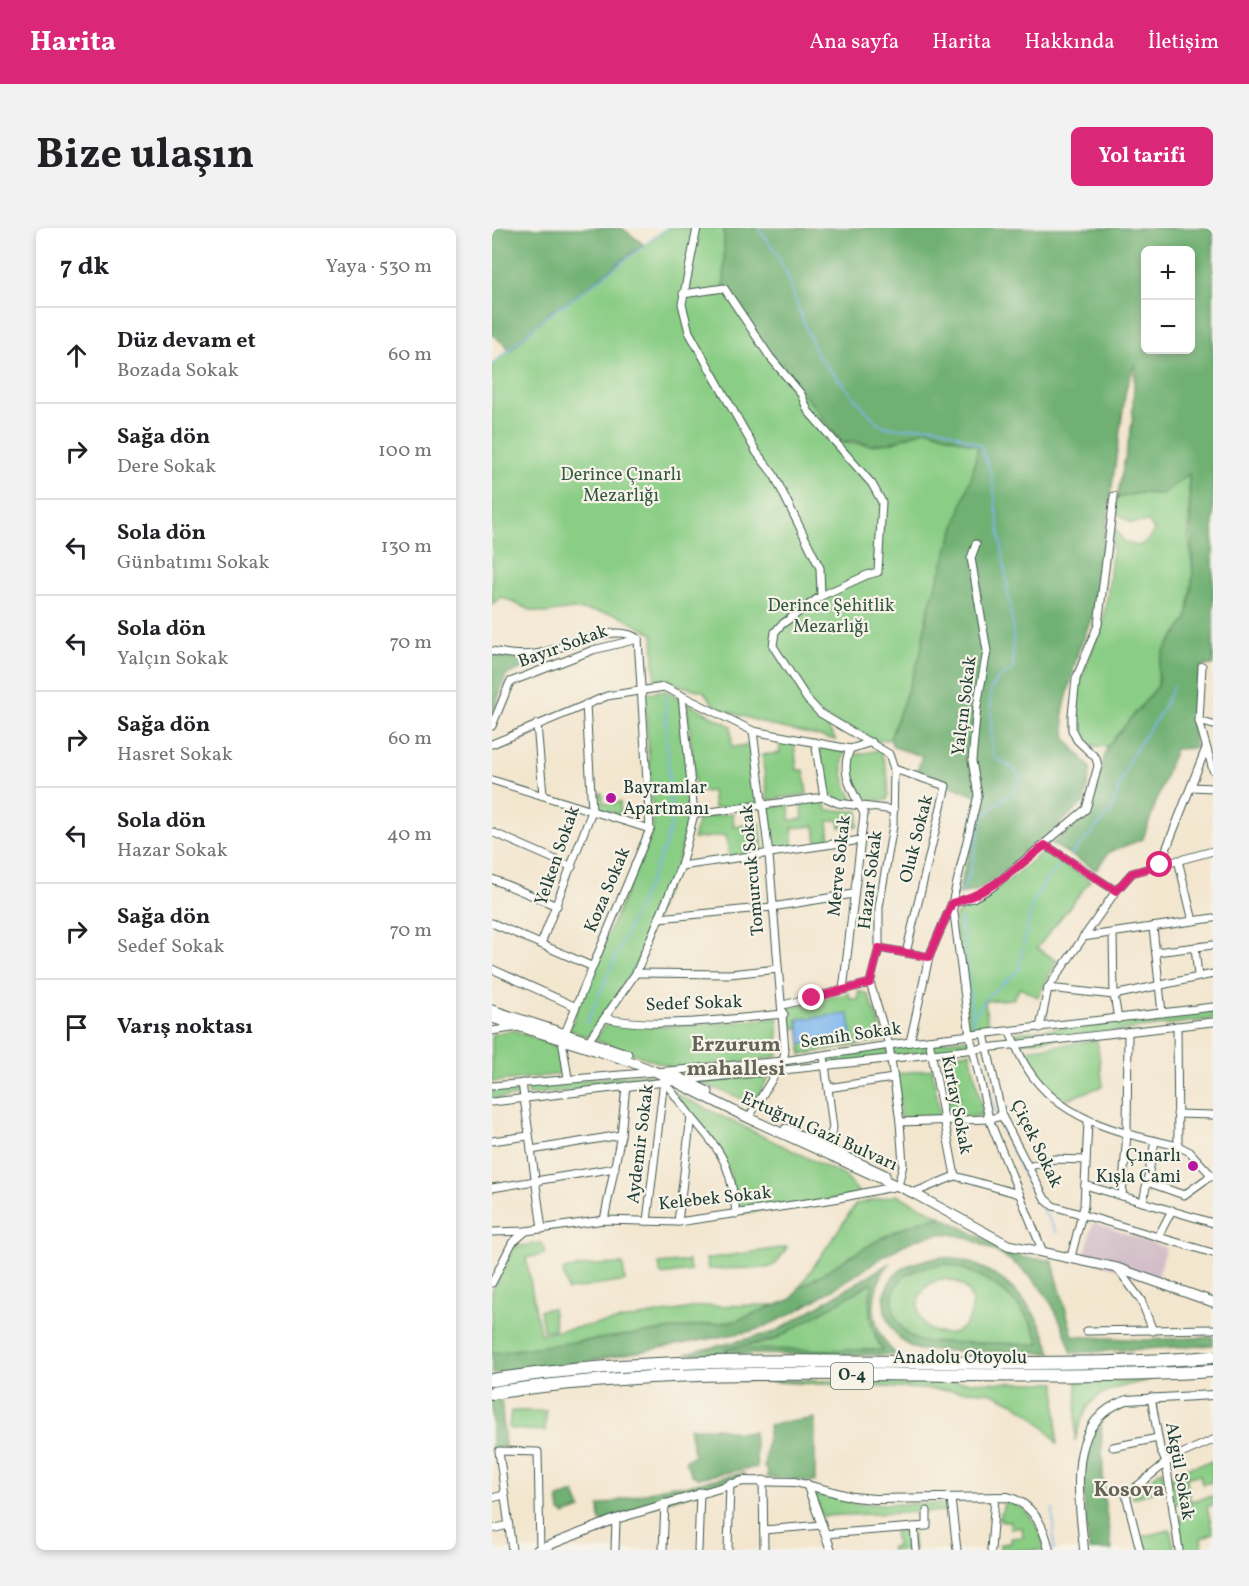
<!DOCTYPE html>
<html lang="tr">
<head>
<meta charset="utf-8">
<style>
	body { margin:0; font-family:Vollkorn,serif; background:#f2f2f2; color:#202124 }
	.controls { position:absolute; right:18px; top:18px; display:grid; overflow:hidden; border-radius:9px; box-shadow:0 3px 9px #0003 }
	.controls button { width:54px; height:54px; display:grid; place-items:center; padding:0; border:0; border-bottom:2px solid #e0e0e0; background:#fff; color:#202124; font:30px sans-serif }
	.stop { position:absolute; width:18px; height:18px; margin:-14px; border:4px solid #db2777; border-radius:50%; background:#fff }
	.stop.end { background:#db2777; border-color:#fff; box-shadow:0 2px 6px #0008 }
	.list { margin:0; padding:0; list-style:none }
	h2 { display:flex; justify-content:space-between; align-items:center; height:78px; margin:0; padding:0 24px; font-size:26px }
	h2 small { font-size:20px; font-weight:400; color:#757577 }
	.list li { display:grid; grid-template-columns:39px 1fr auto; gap:18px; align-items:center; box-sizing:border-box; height:96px; padding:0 24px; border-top:2px solid #e0e0e0 }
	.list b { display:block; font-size:22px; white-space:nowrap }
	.list p { margin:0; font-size:20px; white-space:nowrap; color:#757577 }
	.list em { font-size:20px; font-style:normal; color:#757577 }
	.icon { flex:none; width:33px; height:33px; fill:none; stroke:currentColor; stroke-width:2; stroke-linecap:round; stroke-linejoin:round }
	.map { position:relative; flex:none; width:721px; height:1322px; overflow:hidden; border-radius:9px }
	header { display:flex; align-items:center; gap:36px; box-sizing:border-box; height:84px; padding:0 30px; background:#db2777; color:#fff }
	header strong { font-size:28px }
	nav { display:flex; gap:33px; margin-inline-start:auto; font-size:21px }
	.intro { display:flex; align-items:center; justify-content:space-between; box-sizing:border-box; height:144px; padding:0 36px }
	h1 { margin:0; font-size:42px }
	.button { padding:15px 27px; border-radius:9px; background:#db2777; color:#fff; font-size:21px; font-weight:700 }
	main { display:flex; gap:36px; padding:0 36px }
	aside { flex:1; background:#fff; border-radius:9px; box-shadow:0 3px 9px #0003 }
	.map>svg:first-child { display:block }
	.industrial { fill:#d2bdc7 }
	.green { fill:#8acd85; stroke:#54855c; stroke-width:1.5; fill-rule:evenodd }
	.forest { fill:#6fb072; stroke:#477653; stroke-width:1.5; fill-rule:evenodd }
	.water { fill:#80b7ef; stroke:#507a92; stroke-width:1.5 }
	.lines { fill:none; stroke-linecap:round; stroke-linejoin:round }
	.stream { stroke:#80b7ef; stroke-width:1.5 }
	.minor-casing { stroke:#3f564b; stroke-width:9 }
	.tertiary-casing { stroke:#3f564b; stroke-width:10 }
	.secondary-casing { stroke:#3f564b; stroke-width:11 }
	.motorway-casing { stroke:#3f564b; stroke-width:14 }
	.minor { stroke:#fff; stroke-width:7 }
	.tertiary { stroke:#fff; stroke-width:8 }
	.secondary { stroke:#fff; stroke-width:9 }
	.motorway { stroke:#fff; stroke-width:12 }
	.route { stroke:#db2777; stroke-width:8 }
	.poi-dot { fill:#b5179e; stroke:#f7f3e8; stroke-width:2 }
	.labels { text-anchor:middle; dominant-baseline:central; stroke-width:4.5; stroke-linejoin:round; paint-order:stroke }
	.shield { fill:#f7f3e8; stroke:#60746a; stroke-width:1.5 }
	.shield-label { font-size:16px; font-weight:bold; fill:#1f3d34 }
	.park-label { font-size:18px; fill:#345a44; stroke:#f7f3e8 }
	.street-label { font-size:18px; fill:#1f3d34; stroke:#f7f3e8 }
	.poi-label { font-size:18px; fill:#1f3d34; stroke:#f7f3e8; text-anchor:start }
	.quarter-label { font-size:21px; font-weight:bold; fill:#646358; stroke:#f7f3e8 }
</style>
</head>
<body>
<header>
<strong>Harita</strong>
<nav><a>Ana sayfa</a><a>Harita</a><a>Hakkında</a><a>İletişim</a></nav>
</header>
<div class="intro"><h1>Bize ulaşın</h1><a class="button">Yol tarifi</a></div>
<main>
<aside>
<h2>7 dk<small>Yaya · 530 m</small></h2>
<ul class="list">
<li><svg class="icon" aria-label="ahead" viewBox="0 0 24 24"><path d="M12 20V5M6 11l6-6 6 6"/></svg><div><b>Düz devam et</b><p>Bozada Sokak</p></div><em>60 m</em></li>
<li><svg class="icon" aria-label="right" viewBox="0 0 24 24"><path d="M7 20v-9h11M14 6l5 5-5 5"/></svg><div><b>Sağa dön</b><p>Dere Sokak</p></div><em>100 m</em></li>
<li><svg class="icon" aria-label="left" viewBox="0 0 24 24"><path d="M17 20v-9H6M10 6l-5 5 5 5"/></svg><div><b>Sola dön</b><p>Günbatımı Sokak</p></div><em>130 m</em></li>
<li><svg class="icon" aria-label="left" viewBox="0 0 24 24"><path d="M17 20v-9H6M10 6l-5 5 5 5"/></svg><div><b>Sola dön</b><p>Yalçın Sokak</p></div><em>70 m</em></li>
<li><svg class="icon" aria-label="right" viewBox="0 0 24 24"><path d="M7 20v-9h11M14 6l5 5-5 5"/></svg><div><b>Sağa dön</b><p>Hasret Sokak</p></div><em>60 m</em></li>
<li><svg class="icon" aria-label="left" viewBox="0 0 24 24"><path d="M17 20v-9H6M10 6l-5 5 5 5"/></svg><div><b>Sola dön</b><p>Hazar Sokak</p></div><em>40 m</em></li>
<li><svg class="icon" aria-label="right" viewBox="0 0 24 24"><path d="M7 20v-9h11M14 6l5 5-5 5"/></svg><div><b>Sağa dön</b><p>Sedef Sokak</p></div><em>70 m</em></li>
<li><svg class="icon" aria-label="arrive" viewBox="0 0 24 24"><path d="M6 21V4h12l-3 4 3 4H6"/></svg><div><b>Varış noktası</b></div></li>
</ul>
</aside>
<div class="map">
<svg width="721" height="1322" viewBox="0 0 721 1322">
	<rect width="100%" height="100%" fill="#f7f3e8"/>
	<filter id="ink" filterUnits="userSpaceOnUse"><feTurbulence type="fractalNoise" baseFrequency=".0167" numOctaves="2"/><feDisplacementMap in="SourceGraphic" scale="12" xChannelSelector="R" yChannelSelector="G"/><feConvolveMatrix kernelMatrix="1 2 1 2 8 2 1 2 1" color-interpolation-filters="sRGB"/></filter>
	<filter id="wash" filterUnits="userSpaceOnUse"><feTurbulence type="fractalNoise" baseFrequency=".008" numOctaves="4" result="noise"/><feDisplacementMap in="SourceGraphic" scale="24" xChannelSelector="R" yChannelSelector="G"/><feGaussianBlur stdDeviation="1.35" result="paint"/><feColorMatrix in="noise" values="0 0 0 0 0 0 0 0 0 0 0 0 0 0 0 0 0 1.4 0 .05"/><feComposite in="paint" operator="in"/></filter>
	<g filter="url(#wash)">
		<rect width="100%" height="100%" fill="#f3e6cf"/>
		<path class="industrial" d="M601,994l73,26 -9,33 -73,-22z"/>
		<g class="green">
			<path d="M175,0h57l1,60 45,69 42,47 27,36 5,3 27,2 19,-2 37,-14 51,17 -4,25 -46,139 -8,46 -30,83 -18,3 -52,-27 16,25 -62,-14 -57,-18 -14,-17 -48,-11 -2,-46 -37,-20 -44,-5 -27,4 -12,-2 -32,-14 -9,8v-241c26,-19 46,-46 75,-61z"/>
			<path d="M697,245v64l4,38 -6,44 -23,32 -6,17v18l-51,61c-5,-1 -13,0 -18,-3 -35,-18 3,-91 12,-116 7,-22 11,-72 13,-97l1,-3 9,14 14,4 8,-4 8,-11 -5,-9 -18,1 -16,-11 2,-14 22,-5 23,1z"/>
			<path d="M166,463h8l15,8 11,115 -15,51 -44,106 -45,66 -18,-7 13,-39 67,-153 3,-13 -8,-130z"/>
			<path d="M195,475l44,23 1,21 18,-2 8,58 -44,5 -2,-17 -16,2z"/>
			<path d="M287,512l15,2 3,28h7l3,24 -39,6 -6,-45 18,-2z"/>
			<path d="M327,517l26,6c-6,18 0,37 11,52 -39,-4 -32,-26 -37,-58z"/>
			<path d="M388,522c6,15 11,34 7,50h-21l-12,-21 -3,-24z"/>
			<path d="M110,565l2,11 16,-2 1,13 -24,-7 -2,-14z"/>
			<path d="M333,571l2,11 32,1 -1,15 -18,1 -1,-7 -11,1 2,21 -13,1 -2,-17 -23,2 2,20 -22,3 -5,-43 22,-3 1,15 13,-1 -2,-17z"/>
			<path d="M241,585l1,14 26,-4 3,28 -34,6 -3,-22 -33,4 6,-21z"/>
			<path d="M552,623l46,30 -53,67 20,13 -19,36 -18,-9 -7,11 -28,2 3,27 -19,3 -15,-113 10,-10 23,-10z"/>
			<path d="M366,763l10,3 18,46 -85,15v-11l51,-6 -54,-19 1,9 -9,1 -2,-21 61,-15 1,6h9z"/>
			<path d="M721,782v9l-194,24 -5,-10z"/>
			<path d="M286,790v38l-22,5 -82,7 -79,-28 14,-20c33,14 130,1 169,-2z"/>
			<path d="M21,802l45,17 4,27 -70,8v-48z"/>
			<path d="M477,810l1,9 -37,4 -2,-8z"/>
			<path d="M605,812l6,46 -41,15c-17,-13 -30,-30 -37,-51z"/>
			<path d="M435,815l1,8 -35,5 -2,-9z"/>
			<path d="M395,820l2,9 -60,8 -1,-9z"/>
			<path d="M478,824l13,63 -34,5 -3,-19 14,-2 -9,-45z"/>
			<path d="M283,835l-4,8 -82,8 -12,-7z"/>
			<path d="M440,841l9,50 -40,1 -6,-46z"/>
			<path d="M155,846l12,7 -131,14 -2,-10z"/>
			<path d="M277,848l-10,18 -11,7 -53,-20z"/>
			<path d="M25,859l2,9 -27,3v-10z"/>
			<path d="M182,865l171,83 16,19 -125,19 -6,-41z"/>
			<path d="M405,967l45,22c-45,4 -103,48 -143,71l57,-84z"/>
			<path d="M50,1015l3,11 -19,4 14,76 163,-28 72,-1 -40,16 -243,32v-62l22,-44z"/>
			<path d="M295,1019l-11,17 -9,4 -59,1 -2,-10z"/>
			<path d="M196,1033l3,10 -30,4 -2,-11z"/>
			<path d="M131,1036l2,17 -58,9 -4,-20 27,-5z"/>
			<path d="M455,1036c43,10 78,38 93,80l-118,-2c-25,-6 -41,-44 -19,-64 11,-10 30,-13 44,-14zM448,1051c53,-1 34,76 -13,49 -16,-19 -10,-41 13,-49z"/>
			<path d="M382,1053c-7,23 -6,49 9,69h-164l47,-7 10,-4z"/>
			<path d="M60,1080l3,21 -12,2 -3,-21z"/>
			<path d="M240,1152l324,3 1,60c-18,-24 -40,-42 -69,-51z"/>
			<path d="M658,1152c-46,11 -63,10 -75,61l2,-59z"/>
			<path d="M19,1183h35l-1,20 -36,-2z"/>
			<path d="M721,1233v21l-11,2 -2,-9 -12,2 -2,-9z"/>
			<path d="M670,1242l3,17 -32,11v-5z"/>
			<path d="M694,1246l4,27 23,-5v9l-6,2 6,26 -12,5 2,12h-22l-2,-12 2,-24 9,-2 -1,-11 -15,3 -4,-27z"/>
			<path d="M322,1265l46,11h87l1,7 -126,5z"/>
			<path d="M513,1272c24,7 35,26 40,50h-45v-6l11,-1v-5l12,-1 -1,-10 -12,2v-8h-11z"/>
			<path d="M420,1302l2,20h-23v-3l5,-1 -2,-15z"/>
			<path d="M678,1302l5,20h-32l-3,-13z"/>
		</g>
		<g class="forest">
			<path d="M0,0h130l21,16 -76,59 -16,8 -40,39 -19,-16z"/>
			<path d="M232,0h489v437l-11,1 -11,50 4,32 -20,1 -32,90 -34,13 -13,18 -44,-26 36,-30 19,-67 51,-61v-18l6,-17 23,-32 6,-44 -4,-101 -27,20 -23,-1 -22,5 15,-74 3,-61 -9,26 -32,223 -16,40 -15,60 3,27 25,30 -7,33 -53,48 -52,40 -21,4 25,-95 -66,-27 5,-16 -29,-9 -3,-8 30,-83 8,-46 45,-139 5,-25 -51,-17 -37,14 -19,2 -18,-4 -9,2 -5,-3 -27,-36 -42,-47 -46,-69zM654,22h44v100h-44z"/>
			<path d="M0,426l24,5 17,-2 4,5 -31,13 -14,41z"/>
			<path d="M450,989l71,37 12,4 27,2 21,76 72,4 68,-3v8l-141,8c-14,-44 -32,-78 -74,-100 -17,-9 -36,-20 -56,-19 -31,1 -56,22 -82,38 -35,22 -69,46 -108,59l-185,34 -75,9v-21l243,-32 57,-22 7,-11c40,-23 98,-67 143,-71z"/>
			<path d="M449,1029c53,3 97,46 110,96l-131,-3c-31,-8 -50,-52 -23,-77 11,-11 29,-13 44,-16zM455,1036c41,10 80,38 93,80l-117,-2c-26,-6 -42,-44 -20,-64 11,-10 30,-13 44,-14z"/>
			<path d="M398,1035c-23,29 -21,68 7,92l-212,-1 90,-22zM381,1054c-7,24 -3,47 10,68l-158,-1 51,-10z"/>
			<path d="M9,1169l4,49 -13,5v-52z"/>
			<path d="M323,1190v64l-48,-5 1,-7 -4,-2 5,-43z"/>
			<path d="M609,1195l3,75 8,52h-23c-3,-40 -17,-95 12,-127z"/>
			<path d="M197,1199c10,2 21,0 30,1 14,3 20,6 35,4l3,35 -59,11 -6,-3 -7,-14 9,-6z"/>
			<path d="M252,1245l1,4 -145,45 -1,-16 74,-21 10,1z"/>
			<path d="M83,1265l6,16 -16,6 -5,-3 -2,-14z"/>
		</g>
		<path class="water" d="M357,786l3,25 -51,5 -3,-25z"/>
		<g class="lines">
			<g class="stream">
				<path d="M266,0l18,24 13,28 6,20 22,55 61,69c24,10 36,0 58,3 15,3 31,13 45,19l11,31 21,150v41l-15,11 -8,12 2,59 3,8 19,11 6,8c-7,21 -26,25 -37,41l-14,57 -8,18"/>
				<path d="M0,136c26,-19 46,-46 75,-61l100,-75"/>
				<path d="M579,627l39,-42 20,-55 34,-51 9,-21"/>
				<path d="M469,691l13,109"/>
				<path d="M480,790l15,-21 32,-27 12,-62 13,-26 18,-19"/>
				<path d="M94,796l80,-180 5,-22 -6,-126"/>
				<path d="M490,832l14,54"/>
				<path d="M508,898l31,64 26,43"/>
				<path d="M561,1280l1,42"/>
			</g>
		</g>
	</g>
	<g filter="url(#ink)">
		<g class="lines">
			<defs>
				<g id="minor">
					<path d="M191,66l41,-6 46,69 31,37 7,17 64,73 10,18 -4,70 -11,3 -46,21"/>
					<path d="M0,423c14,3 28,5 42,3 27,-3 81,-34 104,-15"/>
					<path d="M710,438l-3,55 14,49"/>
					<path d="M707,493l14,4"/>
					<path d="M45,496l6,71"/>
					<path d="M0,498l18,-44 83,-32 45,-11"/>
					<path d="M323,514l9,55"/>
					<path d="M0,516l115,-48 57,-9 89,44 97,18 22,-7"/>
					<path d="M402,541l52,17 -40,167"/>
					<path d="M0,552l158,49"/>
					<path d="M699,559l22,1"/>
					<path d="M202,586l130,-17 14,6 56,7"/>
					<path d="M0,604l80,35"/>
					<path d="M553,617l71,46"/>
					<path d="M686,632l15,61"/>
					<path d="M668,637l46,-117"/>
					<path d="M189,638l180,-26"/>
					<path d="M0,651l65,27"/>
					<path d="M460,675l21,-5 18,-10 95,-79 12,-43 -2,-8 -19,-18 -5,-10v-15l4,-36 22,-54 16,-129"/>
					<path d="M461,678l17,130 19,83 54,133"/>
					<path d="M167,690l113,-11 81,-13"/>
					<path d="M0,695l99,43"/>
					<path d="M661,699l9,86"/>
					<path d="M621,705l1,62 4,24"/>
					<path d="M591,709l130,-19"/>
					<path d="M49,716l51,-133 -6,-107"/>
					<path d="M703,719l3,29"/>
					<path d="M387,720l50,9"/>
					<path d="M664,724l57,-7"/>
					<path d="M0,741l82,37"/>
					<path d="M144,745l94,1 48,-5"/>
					<path d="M556,760l66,7 99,-21"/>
					<path d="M351,762l21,-176c-11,-23 -25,-40 -14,-65"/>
					<path d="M291,777l87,-22"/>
					<path d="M114,790c45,12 130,0 178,-4"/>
					<path d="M685,798l1,120"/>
					<path d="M548,800l8,-40 68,-97 16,-18 81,-22"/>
					<path d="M0,803l27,-4"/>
					<path d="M517,803c6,12 11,26 18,37 33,53 94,65 151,78l12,6 23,25"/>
					<path d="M492,806l18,82 43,83 8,7 160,47"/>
					<path d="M97,812l47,-67 45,-107 13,-52 -12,-118"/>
					<path d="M437,812l26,136 64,18"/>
					<path d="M418,814l19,-85 23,-54 26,-108 -6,-34 5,-55 10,-55 -16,-93 5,-14"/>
					<path d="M332,828l9,72 -7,19"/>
					<path d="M76,850l-6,-38 3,-7 85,-204 -12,-190"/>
					<path d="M193,852c177,-17 352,-38 528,-58"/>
					<path d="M172,854c10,11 17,22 26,33 32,38 41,48 46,99"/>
					<path d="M30,855l20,146"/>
					<path d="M0,858l291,-25 127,-19 303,-35"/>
					<path d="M336,860l65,-10"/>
					<path d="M0,874l182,-21"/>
					<path d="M259,886l32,-53 2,-10 -16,-196 -16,-124"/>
					<path d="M685,886l36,1"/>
					<path d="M408,894l89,-3 13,-3"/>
					<path d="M0,913l36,-5"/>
					<path d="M39,922l90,-15"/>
					<path d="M536,939l26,-8 32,1"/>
					<path d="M655,954l37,13 28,-20"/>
					<path d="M593,957l128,38"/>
					<path d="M0,960l123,-20"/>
					<path d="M421,965l42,-17"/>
					<path d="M630,968l5,-63 1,-101"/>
					<path d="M651,974l12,-61"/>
					<path d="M112,992l17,-85 5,-49"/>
					<path d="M155,993l17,-141"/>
					<path d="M186,994l13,-106"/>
					<path d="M0,1004l34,-1 78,-11 74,2 156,-23 64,-13 5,-21 -3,-43 -11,-77 -19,-62 9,-35v-41l14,-81 1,-57 -5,-15 -69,-41 -13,-14 -34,-53 2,-14 6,-7 40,-29 -1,-28 -46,-93 -17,-22 -68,-121 -7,-28 15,-76"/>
					<path d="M666,1009l14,-27"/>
					<path d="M579,1029l13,-51 4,-84"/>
					<path d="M625,1040l24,32 12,31"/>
					<path d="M0,1055l20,-40 14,-12"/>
					<path d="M595,1103l126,-2"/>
					<path d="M659,1169l9,51 6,15 13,87"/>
					<path d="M621,1219l45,-9"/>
					<path d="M271,1252l1,70"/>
					<path d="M0,1270l12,-3"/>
					<path d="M459,1271l6,51"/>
					<path d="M422,1299l13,-1v-15"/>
					<path d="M0,1301l16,-4"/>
					<path d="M272,1302l58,-5"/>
					<path d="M333,1306l89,-7 2,23"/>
					<path d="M20,1322l-13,-99 39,1 2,97"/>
					<path d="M123,1322l1,-31"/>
					<path d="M171,1322l2,-47"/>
					<path d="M206,1322l2,-58"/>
					<path d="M236,1322l2,-67"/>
					<path d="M499,1322l4,-53"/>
					<path d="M648,1322l-14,-55 46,-37 41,-18"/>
				</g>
				<g id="tertiary">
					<path d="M315,1256l24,66"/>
					<path d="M45,1322l79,-31 127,-38 52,1 58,15 21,2 134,-2c25,7 36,29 41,53"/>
					<path d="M592,1322c-4,-53 -21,-129 43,-150l86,-5"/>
				</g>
				<g id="secondary">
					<path d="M0,782l135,44"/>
					<path d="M0,790l134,42 28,11 88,44 171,78 95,52 109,23 96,34"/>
					<path d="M180,846l36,18"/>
					<path d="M294,901l99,46"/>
				</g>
				<g id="motorway">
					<path d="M0,1152c239,-37 481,-5 721,-23"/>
					<path d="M0,1165c238,-37 481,-7 721,-22"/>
				</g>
			</defs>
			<use href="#minor" class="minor-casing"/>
			<use href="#tertiary" class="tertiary-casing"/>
			<use href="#secondary" class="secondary-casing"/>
			<use href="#motorway" class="motorway-casing"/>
			<use href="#minor" class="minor"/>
			<use href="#tertiary" class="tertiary"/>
			<use href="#secondary" class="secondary"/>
			<use href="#motorway" class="motorway"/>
		</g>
	</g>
	<g class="lines" filter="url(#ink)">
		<path class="route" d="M320,770l58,-15 9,-35 50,9 23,-54c38,-9 63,-35 93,-58l71,46 16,-18 28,-8"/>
	</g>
	<g class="poi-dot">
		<circle cx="119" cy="570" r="6"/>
		<circle cx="701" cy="938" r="6"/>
	</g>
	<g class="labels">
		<rect class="shield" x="339" y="1135" width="42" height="26" rx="4.5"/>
		<g class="shield-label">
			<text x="360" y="1148">O-4</text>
		</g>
		<g class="park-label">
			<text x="129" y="247">Derince Çınarlı<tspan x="129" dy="21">Mezarlığı</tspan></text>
			<text x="339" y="378">Derince Şehitlik<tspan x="339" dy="21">Mezarlığı</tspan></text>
		</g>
		<g class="street-label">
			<text transform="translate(71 419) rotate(-20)">Bayır Sokak</text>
			<text transform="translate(473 478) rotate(-83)">Yalçın Sokak</text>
			<text transform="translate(425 611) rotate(-76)">Oluk Sokak</text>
			<text transform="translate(66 628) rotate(-71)">Yelken Sokak</text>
			<text transform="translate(348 638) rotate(-84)">Merve Sokak</text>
			<text transform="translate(261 642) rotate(-95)">Tomurcuk Sokak</text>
			<text transform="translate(379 652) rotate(-83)">Hazar Sokak</text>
			<text transform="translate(116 662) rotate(-67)">Koza Sokak</text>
			<text transform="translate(202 776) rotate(-2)">Sedef Sokak</text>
			<text transform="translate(359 808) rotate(-8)">Semih Sokak</text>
			<text transform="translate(464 877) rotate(79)">Kırtay Sokak</text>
			<text transform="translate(327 904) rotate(24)">Ertuğrul Gazi Bulvarı</text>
			<text transform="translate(149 916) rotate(-83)">Aydemir Sokak</text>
			<text transform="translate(544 916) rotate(64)">Çiçek Sokak</text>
			<text transform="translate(223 971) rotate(-6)">Kelebek Sokak</text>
			<text x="468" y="1130">Anadolu Otoyolu</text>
			<text transform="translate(687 1243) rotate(80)">Akgül Sokak</text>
		</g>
		<g class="poi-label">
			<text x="131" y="560">Bayramlar<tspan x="131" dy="21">Apartmanı</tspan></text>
			<text x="689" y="928" text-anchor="end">Çınarlı<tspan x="689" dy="21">Kışla Cami</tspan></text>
		</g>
		<g class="quarter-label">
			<text x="244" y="817">Erzurum<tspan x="244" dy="24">mahallesi</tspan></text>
			<text x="637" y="1262">Kosova</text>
		</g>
	</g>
</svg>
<div class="controls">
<button>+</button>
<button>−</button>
</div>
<div class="stop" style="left:668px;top:637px"></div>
<div class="stop end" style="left:320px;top:770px"></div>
</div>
</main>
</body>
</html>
